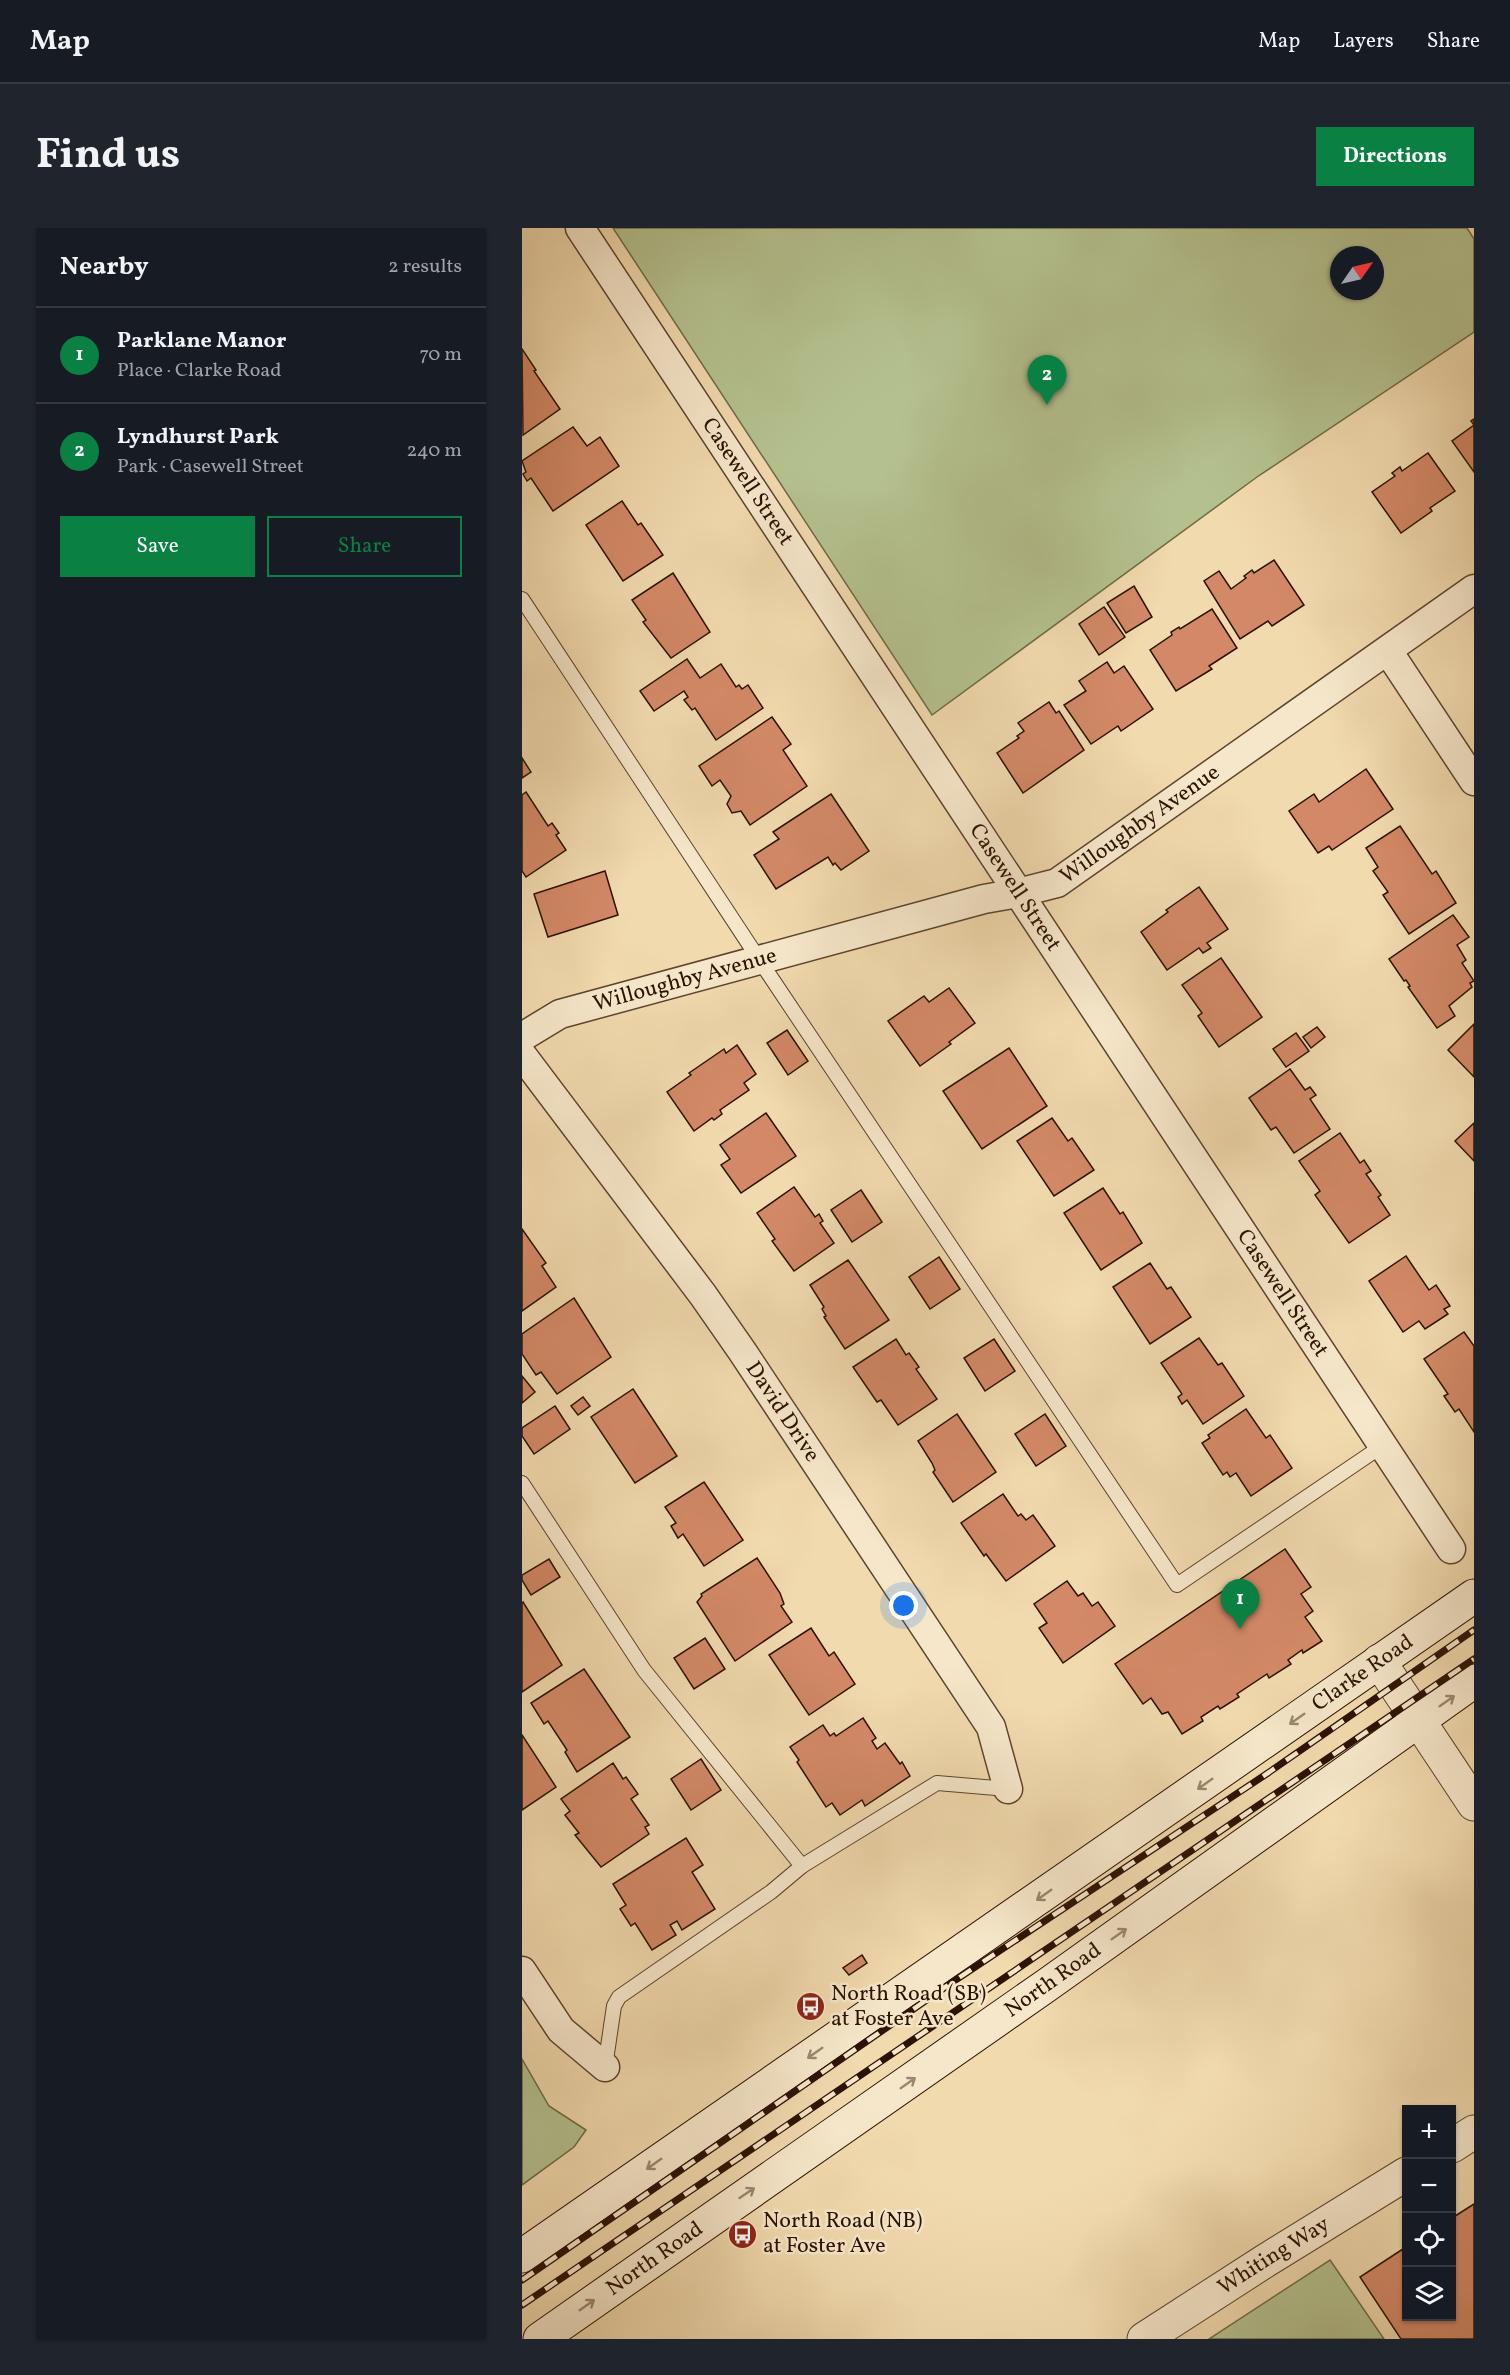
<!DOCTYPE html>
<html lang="en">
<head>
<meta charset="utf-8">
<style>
	body { margin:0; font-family:Vollkorn,serif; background:#20242c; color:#f1f3f6 }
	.controls { position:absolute; right:18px; bottom:18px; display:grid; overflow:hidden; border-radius:0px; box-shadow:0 2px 4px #0004 }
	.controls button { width:54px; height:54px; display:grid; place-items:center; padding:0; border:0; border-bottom:2px solid #363941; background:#171b24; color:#f1f3f6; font:30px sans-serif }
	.compass { position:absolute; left:808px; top:18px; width:54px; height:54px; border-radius:50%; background:#171b24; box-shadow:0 2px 4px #0004; rotate:56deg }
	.you { position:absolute; left:382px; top:1378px; width:21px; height:21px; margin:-15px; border:4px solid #fff; border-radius:50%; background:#1a73e8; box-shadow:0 0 0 9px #1a73e833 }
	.badge { display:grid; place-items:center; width:39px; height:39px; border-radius:50%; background:#0b8043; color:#fff; font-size:20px; font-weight:700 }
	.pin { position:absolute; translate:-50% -50px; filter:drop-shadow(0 2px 3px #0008) }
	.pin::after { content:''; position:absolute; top:32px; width:21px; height:18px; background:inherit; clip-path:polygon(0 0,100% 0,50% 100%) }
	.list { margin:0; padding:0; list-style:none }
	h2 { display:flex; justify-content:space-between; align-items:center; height:78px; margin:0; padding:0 24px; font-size:26px }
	h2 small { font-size:20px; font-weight:400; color:#9ea1a6 }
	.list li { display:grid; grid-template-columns:39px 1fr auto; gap:18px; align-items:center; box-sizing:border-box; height:96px; padding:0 24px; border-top:2px solid #363941 }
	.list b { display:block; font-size:22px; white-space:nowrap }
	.list p { margin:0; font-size:20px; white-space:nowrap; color:#9ea1a6 }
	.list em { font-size:20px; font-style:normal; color:#9ea1a6 }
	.actions { display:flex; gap:12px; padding:18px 24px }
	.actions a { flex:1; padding:14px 0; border:2px solid #0b8043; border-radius:0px; text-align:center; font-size:21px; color:#0b8043 }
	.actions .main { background:#0b8043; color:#fff }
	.icon { flex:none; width:33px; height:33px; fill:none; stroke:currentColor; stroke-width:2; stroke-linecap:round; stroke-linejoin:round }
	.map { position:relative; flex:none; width:952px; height:2111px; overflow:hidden; border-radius:0px }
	header { display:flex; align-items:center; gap:36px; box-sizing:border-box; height:84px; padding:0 30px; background:#171b24; border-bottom:2px solid #363941 }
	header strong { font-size:28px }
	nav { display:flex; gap:33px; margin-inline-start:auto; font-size:21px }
	.intro { display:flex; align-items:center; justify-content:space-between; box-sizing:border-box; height:144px; padding:0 36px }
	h1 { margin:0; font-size:42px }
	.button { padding:15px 27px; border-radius:0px; background:#0b8043; color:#fff; font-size:21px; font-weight:700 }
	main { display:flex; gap:36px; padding:0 36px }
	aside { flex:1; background:#171b24; border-radius:0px; box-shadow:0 2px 4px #0004 }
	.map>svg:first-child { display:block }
	.green { fill:#b4c18f; stroke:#706a48; stroke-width:1.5; fill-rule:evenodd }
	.building { fill:#d38967; stroke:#2c1202; stroke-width:1.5 }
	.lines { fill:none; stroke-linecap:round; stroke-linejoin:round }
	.service-casing { stroke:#5d442d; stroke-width:16 }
	.minor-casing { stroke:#5d442d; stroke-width:31 }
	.tertiary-casing { stroke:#5d442d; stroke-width:35 }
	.secondary-casing { stroke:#2c1202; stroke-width:35 }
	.service { stroke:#f6e7ca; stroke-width:14 }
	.minor { stroke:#f6e7ca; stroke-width:28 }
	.tertiary { stroke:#f6e7ca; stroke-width:33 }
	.secondary { stroke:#f6e7ca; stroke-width:33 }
	.rail-casing { stroke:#2c1202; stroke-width:7 }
	.rail { stroke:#f6e7ca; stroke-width:4.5; stroke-dasharray:14; stroke-linecap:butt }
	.oneway { stroke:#9b8770 }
	.labels { text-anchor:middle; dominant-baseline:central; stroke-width:5; stroke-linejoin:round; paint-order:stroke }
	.street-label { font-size:22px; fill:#2c1202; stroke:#f6e7ca }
	.poi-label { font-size:22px; fill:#2c1202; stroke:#f6e7ca; text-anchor:start }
</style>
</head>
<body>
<header>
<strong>Map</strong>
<nav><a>Map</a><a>Layers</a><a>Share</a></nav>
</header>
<div class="intro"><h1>Find us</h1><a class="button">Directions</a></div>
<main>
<aside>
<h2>Nearby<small>2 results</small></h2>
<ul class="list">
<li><span class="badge">1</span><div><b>Parklane Manor</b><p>Place · Clarke Road</p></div><em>70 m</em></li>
<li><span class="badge">2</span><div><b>Lyndhurst Park</b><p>Park · Casewell Street</p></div><em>240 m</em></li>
</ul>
<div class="actions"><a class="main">Save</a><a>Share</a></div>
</aside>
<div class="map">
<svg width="952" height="2111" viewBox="0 0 952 2111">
	<rect width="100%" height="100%" fill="#f1daae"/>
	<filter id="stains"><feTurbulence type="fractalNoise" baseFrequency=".00333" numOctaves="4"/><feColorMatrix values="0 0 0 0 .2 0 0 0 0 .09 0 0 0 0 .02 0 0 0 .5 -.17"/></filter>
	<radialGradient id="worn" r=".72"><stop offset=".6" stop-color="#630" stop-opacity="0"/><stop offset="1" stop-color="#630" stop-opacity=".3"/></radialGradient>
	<g class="green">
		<path d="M91,0h854l7,11v93l-217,145 -325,238zM817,27h36v36h-36z"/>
		<path d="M0,1831l27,47 37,24 -12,17 -52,38z"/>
		<path d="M808,2032l54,79h-175z"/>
	</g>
	<g class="building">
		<path d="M0,121l14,21 -2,1 26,38 -37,26z"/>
		<path d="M952,191v53l-22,-31 22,-16 -3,-4z"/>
		<path d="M51,199l14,19 13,-9 19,29 -66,45 -22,-33 -4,3 -4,-7 3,-2 -4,-11z"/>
		<path d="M906,225l27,38 -25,17 2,3 -31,22 -29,-41 23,-16 -3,-3 8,-6 2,4z"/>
		<path d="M100,273l16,24 3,-2 22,32 -40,26 -37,-56z"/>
		<path d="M752,332l30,45 -32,21 -4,-5 -28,18 -36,-58 15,-10 12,18 15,-11 -2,-2 8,-6 2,3z"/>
		<path d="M151,345l37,59 -39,26 -28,-36 3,-2 -14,-20z"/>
		<path d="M612,358l18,31 -26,16 -19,-30z"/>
		<path d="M582,379l21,30 -26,18 -20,-31z"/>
		<path d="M690,381l25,39 -28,18 3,3 -36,22 -26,-41 22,-15 -1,-3 8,-5 1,2z"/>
		<path d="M165,431l13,19 21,-14 15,23 3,-2 3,4 6,-4 15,23 -47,32 -21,-32 -3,2 -8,-10 4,-3 -4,-6 -30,20 -14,-20z"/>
		<path d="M585,434l7,11 10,-7 29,43 -32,22 -3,-5 -27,18 -27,-39 22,-14 -7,-10z"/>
		<path d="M527,474l7,11 3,-2 25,39 -61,43 -26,-40 22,-15 -2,-2 7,-5 -6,-8z"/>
		<path d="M250,489l19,27 -8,6 24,36 -57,39 -9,-14 -9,2 -5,-9 4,-8 -11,-16 -8,6 -13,-20z"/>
		<path d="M0,530l9,14 -9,6z"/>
		<path d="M844,541l27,40 -61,41 -3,-4 -11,7 -29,-42 25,-17 5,8z"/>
		<path d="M4,564l22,34 4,-3 7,10 -3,2 10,15 -40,27 -4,-6v-76z"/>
		<path d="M309,566l38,57 -28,19 -6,-7 -2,2 -5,-8 -52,32 -22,-34 25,-16 -6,-7z"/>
		<path d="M878,598l32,48 4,-3 20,32 -47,31 -26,-39 5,-3 -15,-21 5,-4 -12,-19z"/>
		<path d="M83,643l13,44 -70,22 -14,-43z"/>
		<path d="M677,659l29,42 -21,14 4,5 -8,5 -4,-5 -32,22 -26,-38 27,-20 -2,-2z"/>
		<path d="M931,687l16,22 -12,8 9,15 -4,3 12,18 -4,2 2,4 -23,19 6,10 -18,12 -29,-41 2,-1 -4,-6 -2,1 -15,-22z"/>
		<path d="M699,730l41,59 -43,30 -21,-31 4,-3 -20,-28z"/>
		<path d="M427,760l26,35 -26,19 2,2 -31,22 -32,-45 36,-25 5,6z"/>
		<path d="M952,796v53l-26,-27z"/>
		<path d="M795,799l8,10 -14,11 -8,-11z"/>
		<path d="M265,802l21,31 -20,14 -21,-32z"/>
		<path d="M774,805l13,18 -23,16 -13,-18z"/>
		<path d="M215,817l19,29 -12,9 5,7 -29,20 2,4 -8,6 -2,-2 -18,13 -27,-39 24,-17 -2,-2 35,-24 2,4z"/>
		<path d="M487,820l38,58 -65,43 -39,-58z"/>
		<path d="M768,841l15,21 5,-3 6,8 -6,4 20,30 -36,24 -18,-26 -5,3 -22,-32z"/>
		<path d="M244,885l30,43 -55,37 -20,-28 9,-6 -10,-14z"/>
		<path d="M530,890l16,23 4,-3 22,32 -40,26 -37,-55z"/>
		<path d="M952,895v38l-19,-20z"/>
		<path d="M818,905l20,30 4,-3 7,11 -5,3 15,21 -3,2 12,18 -41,28 -34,-48 5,-4 -21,-30z"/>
		<path d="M272,959l21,30 4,-3 4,7 -3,2 14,20 -40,28 -22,-30 3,-2 -18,-26z"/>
		<path d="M581,960l17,26 3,-2 19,31 -41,27 -37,-57z"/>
		<path d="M339,962l21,32 -30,20 -21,-32z"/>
		<path d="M0,1001l24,34 -4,3 14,21 -34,24z"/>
		<path d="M884,1028l23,34 7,-5 14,21 -6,3 4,5 -23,15 -6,-8 -16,11 -34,-51z"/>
		<path d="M417,1029l21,32 -30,20 -21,-32z"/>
		<path d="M326,1032l41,60 -44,29 -21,-32 2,-1 -4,-7 2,-2 -14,-22z"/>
		<path d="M628,1035l17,26 4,-2 20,30 -41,27 -37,-57z"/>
		<path d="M52,1070l37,59 -54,37 -16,-22 -5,3 -14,-21v-20z"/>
		<path d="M942,1104l10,14v86l-15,-23 -4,3 -11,-16 4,-2 -24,-35z"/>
		<path d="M677,1110l19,27 4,-2 22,33 -41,28 -16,-24 -5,4 -4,-7 4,-3 -21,-31z"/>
		<path d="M374,1111l10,16 3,-2 10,14 -3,2 21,30 -39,26 -17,-25 -4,2 -24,-35z"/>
		<path d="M472,1111l21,32 -30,20 -21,-33z"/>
		<path d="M0,1148l13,16 -13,11z"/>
		<path d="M111,1161l44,67 -42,27 -44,-66z"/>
		<path d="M61,1169l7,9 -12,9 -7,-9z"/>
		<path d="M33,1178l15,23 -36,25 -12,-18v-8z"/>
		<path d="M724,1181l20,29 4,-3 22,33 -41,28 -15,-23 -6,4 -3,-5 -4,3 -21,-32 8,-5 -2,-3z"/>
		<path d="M435,1186l39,58 -43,30 -20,-30 2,-2 -3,-7 -14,-22z"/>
		<path d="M523,1186l21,32 -30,20 -21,-32z"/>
		<path d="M182,1254l39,58 -39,26 -21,-32 -5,4 -7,-12 5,-3 -11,-16z"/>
		<path d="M481,1266l15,22 3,-2 5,6 7,-5 22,31 -49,35 -20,-27 -2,2 -23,-33z"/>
		<path d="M763,1321l26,38 -10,7 12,17 -8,6 17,24 -19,12 -1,-3 -14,10 3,4 -22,14 -2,-4 -30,20 2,3 -19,12 -2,-3 -17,11 2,4 -21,13 -14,-22 -6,2 -11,-16 -8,6 -28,-40z"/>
		<path d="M235,1330l23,35 4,11 -3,2 11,16 -57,39 -38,-59 5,-6 -1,-2z"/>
		<path d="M27,1331l11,18 -29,18 -9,-15v-5z"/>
		<path d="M545,1353l11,15 5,-3 9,13 6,-4 17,24 -52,37 -24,-35 8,-5 -13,-19z"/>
		<path d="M1,1374l39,63 -40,27v-89z"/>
		<path d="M289,1400l18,28 5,-4 21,32 -46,31 -40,-60z"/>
		<path d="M183,1410l20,31 -31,20 -20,-31z"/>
		<path d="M62,1441l46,68 -53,35 -12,-20 2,-2 -19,-29 -4,3 -13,-21z"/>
		<path d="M341,1490l13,20 -4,3 5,8 8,-6 15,21 2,-2 8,14 -45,30 -3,-6 -22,15 -8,-12 -6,4 -29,-45 2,-2 -9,-13 33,-22 7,11 4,-3 2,3z"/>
		<path d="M0,1507l34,52 -34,23z"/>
		<path d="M179,1531l20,31 -30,20 -20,-31z"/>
		<path d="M91,1535l10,16 3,-2 12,17 -7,5 18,26 -4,2 4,7 -48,33 -26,-32 4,-2 -14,-18 5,-4 -9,-12z"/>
		<path d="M164,1610l17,27 -11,7 23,37 -33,21 -5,-9 -7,4 6,10 -24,15 -17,-27 -4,3 -11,-17 6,-4 -13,-21z"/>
		<path d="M340,1727l5,8 -18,12 -6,-7z"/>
		<path d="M952,1976v135h-73l-41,-62 46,-30v69h46v-98z"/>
	</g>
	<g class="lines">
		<defs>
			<g id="service">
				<path d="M0,371l238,362 417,624 205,-139"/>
				<path d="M0,1255l122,187 158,196"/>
				<path d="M83,1839l9,-61 5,-9 152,-105 31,-26 135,-83 71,6"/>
			</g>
			<g id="minor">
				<path id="s1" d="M58,0l871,1321"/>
				<path d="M866,423l86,130"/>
				<path id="s2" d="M0,809l38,-23 424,-115 34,-6 39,-10 417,-294"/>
				<path id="s3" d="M0,827l181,240 39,56 249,376 17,62"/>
				<path d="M0,1743l39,59 44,37"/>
			</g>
			<g id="tertiary">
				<path d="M857,1433l95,143"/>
				<path d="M930,1918l22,-14"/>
				<path id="s4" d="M622,2111l121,-78 141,-87"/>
			</g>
			<g id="secondary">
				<path id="s5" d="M0,2028l952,-660"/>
				<path id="s6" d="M18,2111l507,-354 427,-304"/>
			</g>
		</defs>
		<use href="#service" class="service-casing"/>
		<use href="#minor" class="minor-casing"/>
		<use href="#tertiary" class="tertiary-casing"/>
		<use href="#secondary" class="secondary-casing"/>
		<use href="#service" class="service"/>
		<use href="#minor" class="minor"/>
		<use href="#tertiary" class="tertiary"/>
		<use href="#secondary" class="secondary"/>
		<defs>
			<g id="rail">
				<path d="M0,2052l432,-299 314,-208 206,-143"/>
				<path d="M0,2077l952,-646"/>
			</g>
		</defs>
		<use href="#rail" class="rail-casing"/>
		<use href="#rail" class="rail"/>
	</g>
	<defs><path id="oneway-shaft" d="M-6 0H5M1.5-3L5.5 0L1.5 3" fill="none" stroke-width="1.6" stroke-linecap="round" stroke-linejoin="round" transform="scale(1.5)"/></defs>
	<g class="oneway">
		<use href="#oneway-shaft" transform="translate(925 1473) rotate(-35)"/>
		<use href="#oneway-shaft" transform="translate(775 1491) rotate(145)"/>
		<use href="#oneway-shaft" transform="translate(683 1556) rotate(145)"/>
		<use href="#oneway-shaft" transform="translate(522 1667) rotate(145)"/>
		<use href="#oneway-shaft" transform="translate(597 1706) rotate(-35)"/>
		<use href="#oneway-shaft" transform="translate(293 1825) rotate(145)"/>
		<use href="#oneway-shaft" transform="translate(386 1855) rotate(-35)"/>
		<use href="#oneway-shaft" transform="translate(132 1936) rotate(145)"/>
		<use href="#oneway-shaft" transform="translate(225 1965) rotate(-34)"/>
		<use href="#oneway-shaft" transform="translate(65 2077) rotate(-35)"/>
	</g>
	<defs>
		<symbol id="bus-disc" viewBox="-11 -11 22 22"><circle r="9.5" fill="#8f2418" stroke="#f6e7ca"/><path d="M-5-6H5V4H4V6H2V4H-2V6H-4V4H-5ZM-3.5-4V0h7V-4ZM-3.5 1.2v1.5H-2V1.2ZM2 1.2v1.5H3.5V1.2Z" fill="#fff"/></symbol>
	</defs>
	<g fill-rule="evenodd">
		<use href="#bus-disc" x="272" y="1762" width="33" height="33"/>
		<use href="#bus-disc" x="204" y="1990" width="33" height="33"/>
	</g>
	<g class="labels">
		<g class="street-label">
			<text stroke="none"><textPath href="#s1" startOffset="304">Casewell Street</textPath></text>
			<text stroke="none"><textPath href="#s2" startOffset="660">Willoughby Avenue</textPath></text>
			<text stroke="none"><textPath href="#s1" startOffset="790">Casewell Street</textPath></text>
			<text stroke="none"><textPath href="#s2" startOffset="174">Willoughby Avenue</textPath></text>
			<text stroke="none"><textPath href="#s1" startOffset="1276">Casewell Street</textPath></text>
			<text stroke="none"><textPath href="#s3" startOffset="442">David Drive</textPath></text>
			<text stroke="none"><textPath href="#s5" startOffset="1023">Clarke Road</textPath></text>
			<text stroke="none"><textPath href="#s6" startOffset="626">North Road</textPath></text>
			<text stroke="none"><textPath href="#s4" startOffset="154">Whiting Way</textPath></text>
			<text stroke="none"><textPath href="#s6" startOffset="140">North Road</textPath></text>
		</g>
		<g class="poi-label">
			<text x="309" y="1766">North Road (SB)<tspan x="309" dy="25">at Foster Ave</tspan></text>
			<text x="241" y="1993">North Road (NB)<tspan x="241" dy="25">at Foster Ave</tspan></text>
		</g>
	</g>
	<rect width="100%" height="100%" filter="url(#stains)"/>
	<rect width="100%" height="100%" fill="url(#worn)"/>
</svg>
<div class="controls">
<button>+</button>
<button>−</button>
<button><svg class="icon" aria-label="locate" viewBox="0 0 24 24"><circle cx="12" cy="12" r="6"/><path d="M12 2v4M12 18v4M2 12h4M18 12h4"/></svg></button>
<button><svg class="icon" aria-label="layers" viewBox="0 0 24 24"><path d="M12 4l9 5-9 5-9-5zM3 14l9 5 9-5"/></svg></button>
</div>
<svg class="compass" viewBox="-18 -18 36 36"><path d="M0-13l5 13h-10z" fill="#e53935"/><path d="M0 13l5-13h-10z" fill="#9ea1a6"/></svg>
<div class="you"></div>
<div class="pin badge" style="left:718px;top:1401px">1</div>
<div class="pin badge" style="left:525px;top:177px">2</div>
</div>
</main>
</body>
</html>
